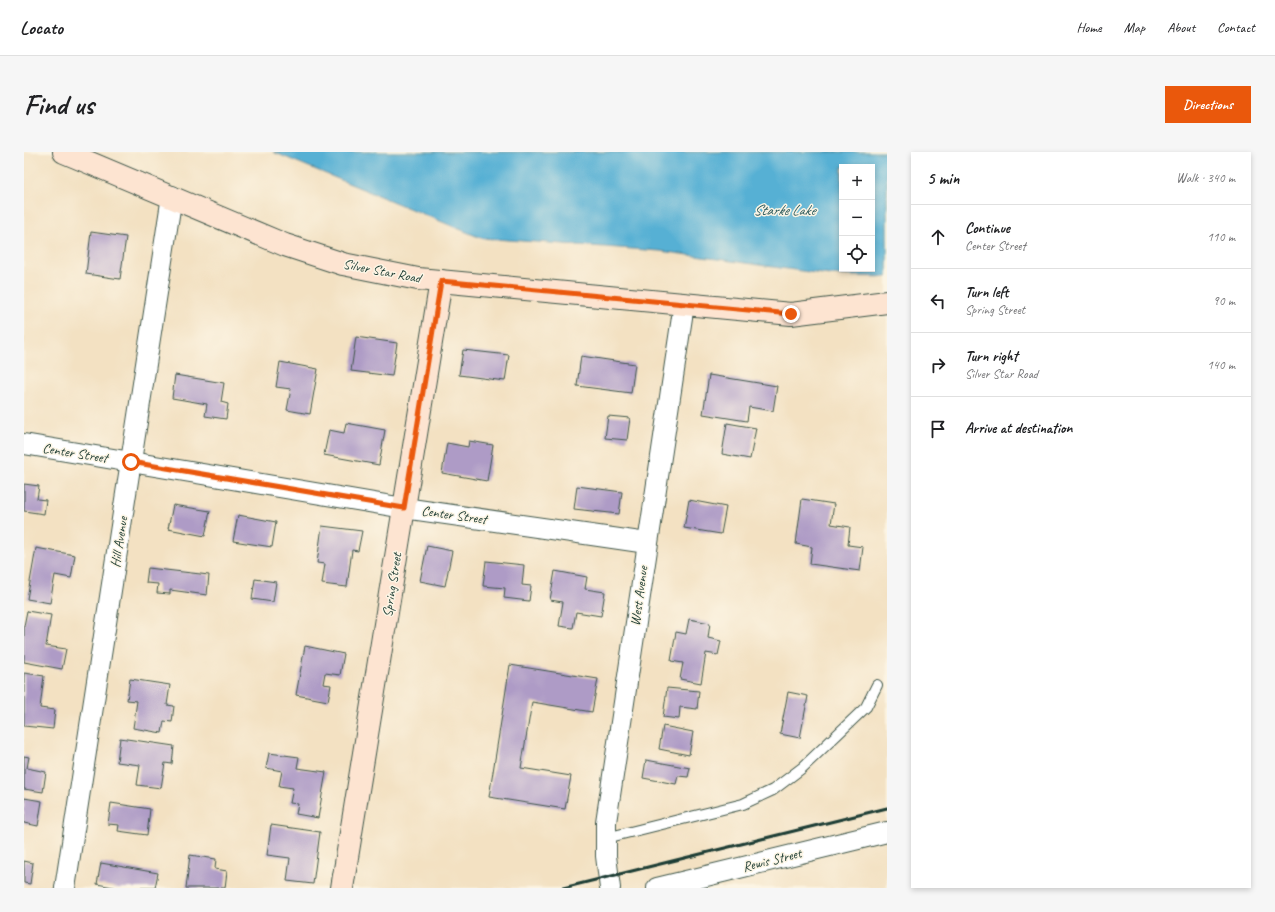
<!DOCTYPE html>
<html lang="en">
<head>
<meta charset="utf-8">
<style>
	body { margin:0; font-family:Caveat,sans-serif; background:#f6f6f6; color:#202124 }
	.controls { position:absolute; right:12px; top:12px; display:grid; overflow:hidden; border-radius:0px; box-shadow:0 2px 6px #0003 }
	.controls button { width:36px; height:36px; display:grid; place-items:center; padding:0; border:0; border-bottom:1px solid #e0e0e0; background:#fff; color:#202124; font:20px sans-serif }
	.stop { position:absolute; width:12px; height:12px; margin:-9px; border:3px solid #ea580c; border-radius:50%; background:#fff }
	.stop.end { background:#ea580c; border-color:#fff; box-shadow:0 1px 4px #0008 }
	.list { margin:0; padding:0; list-style:none }
	h2 { display:flex; justify-content:space-between; align-items:center; height:52px; margin:0; padding:0 16px; font-size:17px }
	h2 small { font-size:13px; font-weight:400; color:#757577 }
	.list li { display:grid; grid-template-columns:26px 1fr auto; gap:12px; align-items:center; box-sizing:border-box; height:64px; padding:0 16px; border-top:1px solid #e0e0e0 }
	.list b { display:block; font-size:15px; white-space:nowrap }
	.list p { margin:0; font-size:13px; white-space:nowrap; color:#757577 }
	.list em { font-size:13px; font-style:normal; color:#757577 }
	.icon { flex:none; width:22px; height:22px; fill:none; stroke:currentColor; stroke-width:2; stroke-linecap:round; stroke-linejoin:round }
	.map { position:relative; flex:none; width:863px; height:736px; overflow:hidden; border-radius:0px }
	header { display:flex; align-items:center; gap:24px; box-sizing:border-box; height:56px; padding:0 20px; background:#fff; border-bottom:1px solid #e0e0e0 }
	header strong { font-size:19px }
	nav { display:flex; gap:22px; margin-inline-start:auto; font-size:14px }
	.intro { display:flex; align-items:center; justify-content:space-between; box-sizing:border-box; height:96px; padding:0 24px }
	h1 { margin:0; font-size:28px }
	.button { padding:10px 18px; border-radius:0px; background:#ea580c; color:#fff; font-size:14px; font-weight:700 }
	main { display:flex; gap:24px; padding:0 24px }
	aside { flex:1; background:#fff; border-radius:0px; box-shadow:0 2px 6px #0003 }
	.map>svg:first-child { display:block }
	.water { fill:#56b0d4; stroke:#3a7684; fill-rule:evenodd }
	.building { fill:#ae9bc6 }
	.lines { fill:none; stroke-linecap:round; stroke-linejoin:round }
	.lane-casing { stroke:#3f5649; stroke-width:12 }
	.street-casing { stroke:#3f5649; stroke-width:22 }
	.secondary-casing { stroke:#3f5649; stroke-width:24 }
	.lane { stroke:#fff; stroke-width:10 }
	.street { stroke:#fff; stroke-width:20 }
	.secondary { stroke:#fde4d1; stroke-width:22 }
	.rail { stroke:#1f3d34; stroke-width:3 }
	.route { stroke:#ea580c; stroke-width:5 }
	.labels { text-anchor:middle; dominant-baseline:central; stroke-width:3; stroke-linejoin:round; paint-order:stroke }
	.street-label { font-size:14px; fill:#1f3d34; stroke:#fcf5e5 }
	.water-label { font-size:15px; font-style:italic; fill:#2d5a5c; stroke:#fcf5e5 }
</style>
</head>
<body>
<header>
<strong>Locato</strong>
<nav><a>Home</a><a>Map</a><a>About</a><a>Contact</a></nav>
</header>
<div class="intro"><h1>Find us</h1><a class="button">Directions</a></div>
<main>
<div class="map">
<svg width="863" height="736" viewBox="0 0 863 736">
	<rect width="100%" height="100%" fill="#fcf5e5"/>
	<filter id="ink" filterUnits="userSpaceOnUse"><feTurbulence type="fractalNoise" baseFrequency=".025" numOctaves="2"/><feDisplacementMap in="SourceGraphic" scale="8" xChannelSelector="R" yChannelSelector="G"/><feConvolveMatrix kernelMatrix="1 2 1 2 8 2 1 2 1" color-interpolation-filters="sRGB"/></filter>
	<filter id="wash" filterUnits="userSpaceOnUse"><feTurbulence type="fractalNoise" baseFrequency=".012" numOctaves="4" result="noise"/><feDisplacementMap in="SourceGraphic" scale="16" xChannelSelector="R" yChannelSelector="G"/><feGaussianBlur stdDeviation="0.9" result="paint"/><feColorMatrix in="noise" values="0 0 0 0 0 0 0 0 0 0 0 0 0 0 0 0 0 1.4 0 .05"/><feComposite in="paint" operator="in"/></filter>
	<g filter="url(#wash)">
		<rect width="100%" height="100%" fill="#f3e1c2"/>
		<path class="water" d="M249,0h614v125l-57,-2 -170,-24 -179,-13zM818,15h30v102h-30z"/>
		<g id="blocks">
			<g class="building">
				<path d="M67,80l35,5 -6,42 -34,-5z"/>
				<path d="M332,185l41,6 -5,33 -41,-5z"/>
				<path d="M439,198l46,5 -4,26 -46,-6z"/>
				<path d="M557,204l54,8 -4,29 -54,-7z"/>
				<path d="M256,210l38,7 -8,45 -23,-4 4,-21 -15,-2z"/>
				<path d="M151,223l49,8 -3,19 7,2 -2,15 -21,-3 2,-12 -35,-6z"/>
				<path d="M685,223l68,11 -4,25 -24,-4 -2,14 -44,-7z"/>
				<path d="M584,264l22,2 -3,22 -22,-2z"/>
				<path d="M322,271l39,7 -6,35 -55,-10 5,-25 15,3z"/>
				<path d="M703,271l29,5 -6,31 -28,-5z"/>
				<path d="M445,289l24,4 -6,36 -45,-8 5,-30 21,4z"/>
				<path d="M0,332l15,2 -2,13 9,1 -2,14 -20,-3z"/>
				<path d="M553,334l45,6 -3,22 -45,-5z"/>
				<path d="M778,347l32,5 -3,20 19,3 -2,18 15,2 -3,24 -50,-7 2,-17 -16,-3z"/>
				<path d="M665,348l37,7 -5,27 -37,-6z"/>
				<path d="M149,353l37,6 -5,25 -37,-7z"/>
				<path d="M214,363l38,7 -4,25 -39,-6z"/>
				<path d="M298,374l40,5 -4,20 -6,-1 -5,37 -25,-3 3,-20 -8,-1z"/>
				<path d="M403,394l25,5 -7,35 -25,-5z"/>
				<path d="M12,396l39,7 -4,23 -16,-3 -5,28 -23,-4z"/>
				<path d="M462,409l38,4 -2,20 9,1 -2,15 -25,-3 1,-10 -22,-2z"/>
				<path d="M124,416l61,7 -2,20 -37,-5v4l-13,-1 1,-9 -12,-1z"/>
				<path d="M531,419l32,6 -2,12 20,3 -4,24 -25,-4 -3,16 -14,-2 4,-24 -13,-2z"/>
				<path d="M231,427l21,3 -3,20 -21,-3z"/>
				<path d="M3,459l24,4 -5,31 20,3 -4,20 -38,-7v-36z"/>
				<path d="M665,467l21,4 -2,15 13,3 -3,14 -12,-2 -5,30 -21,-4 3,-16 -12,-2 5,-29 10,2z"/>
				<path d="M281,494l39,8 -4,21 -15,-2 -2,11 8,1 -3,16 -32,-6z"/>
				<path d="M486,513l88,14 -6,33 -60,-10 -11,66 50,8 -6,33 -76,-12z"/>
				<path d="M0,521l20,3 -4,32 15,2 -2,19 -29,-3z"/>
				<path d="M106,527l40,6 -3,20 7,1 -2,16 -8,-1 -2,12 -29,-5 4,-27 -10,-1z"/>
				<path d="M643,536l32,3 -2,18 -17,-2 -1,12 -16,-2z"/>
				<path d="M764,540l20,4 -8,42 -20,-4z"/>
				<path d="M639,574l30,6 -4,23 -30,-6z"/>
				<path d="M96,586l54,8 -2,18 -7,-1 -4,25 -24,-3 3,-20 -23,-3z"/>
				<path d="M245,601l30,4 -2,11 29,4 -8,46 -22,-4 2,-10 -8,-1 3,-15 -14,-2 3,-15 -16,-3z"/>
				<path d="M0,604l5,1 -2,11 19,4 -3,20 -19,-3z"/>
				<path d="M622,608l44,8 -2,9 -10,-1 -2,8 -33,-6z"/>
				<path d="M0,646l18,3 -4,25 -14,-3z"/>
				<path d="M87,651l39,6 -3,26 -29,-4 1,-6 -11,-1z"/>
				<path d="M247,673l49,7 -7,52 -26,-3 3,-23 -23,-3z"/>
				<path d="M166,703l26,4 -1,10 12,2 -2,17h-39z"/>
				<path d="M0,709l9,2 -3,21 -6,-1z"/>
				<path d="M77,711l57,10 -3,15h-37l-21,-4z"/>
			</g>
		</g>
	</g>
	<g filter="url(#ink)">
		<use href="#blocks" fill-opacity="0" stroke="#3f5649" stroke-width="1"/>
		<g class="lines">
			<defs>
				<path id="lane" d="M582,686l137,-34 30,-14 29,-22 64,-61 11,-22"/>
				<g id="street">
					<path d="M0,292l380,64 243,35"/>
					<path d="M41,736l107,-692"/>
					<path d="M586,736l-4,-32v-34l78,-518"/>
					<path d="M633,736l230,-56"/>
				</g>
				<g id="secondary">
					<path d="M40,0l221,93 58,19 75,15 373,35 96,-12"/>
					<path d="M318,736l99,-607"/>
				</g>
			</defs>
			<use href="#lane" class="lane-casing"/>
			<use href="#street" class="street-casing"/>
			<use href="#secondary" class="secondary-casing"/>
			<use href="#lane" class="lane"/>
			<use href="#street" class="street"/>
			<use href="#secondary" class="secondary"/>
			<path class="rail" d="M539,736l324,-80"/>
		</g>
	</g>
	<g class="lines" filter="url(#ink)">
		<path class="route" d="M107,310l273,46 37,-227 350,33"/>
	</g>
	<g class="labels">
		<g class="street-label">
			<text transform="translate(358 119) rotate(11)">Silver Star Road</text>
			<text transform="translate(51 301) rotate(9)">Center Street</text>
			<text transform="translate(430 363) rotate(8)">Center Street</text>
			<text transform="translate(95 390) rotate(-81)">Hill Avenue</text>
			<text transform="translate(368 433) rotate(-81)">Spring Street</text>
			<text transform="translate(615 444) rotate(-82)">West Avenue</text>
			<text transform="translate(748 708) rotate(-14)">Rewis Street</text>
		</g>
		<g class="water-label">
			<text x="760" y="58">Starke Lake</text>
		</g>
	</g>
</svg>
<div class="controls">
<button>+</button>
<button>−</button>
<button><svg class="icon" aria-label="locate" viewBox="0 0 24 24"><circle cx="12" cy="12" r="6"/><path d="M12 2v4M12 18v4M2 12h4M18 12h4"/></svg></button>
</div>
<div class="stop" style="left:107px;top:310px"></div>
<div class="stop end" style="left:767px;top:162px"></div>
</div>
<aside>
<h2>5 min<small>Walk · 340 m</small></h2>
<ul class="list">
<li><svg class="icon" aria-label="ahead" viewBox="0 0 24 24"><path d="M12 20V5M6 11l6-6 6 6"/></svg><div><b>Continue</b><p>Center Street</p></div><em>110 m</em></li>
<li><svg class="icon" aria-label="left" viewBox="0 0 24 24"><path d="M17 20v-9H6M10 6l-5 5 5 5"/></svg><div><b>Turn left</b><p>Spring Street</p></div><em>90 m</em></li>
<li><svg class="icon" aria-label="right" viewBox="0 0 24 24"><path d="M7 20v-9h11M14 6l5 5-5 5"/></svg><div><b>Turn right</b><p>Silver Star Road</p></div><em>140 m</em></li>
<li><svg class="icon" aria-label="arrive" viewBox="0 0 24 24"><path d="M6 21V4h12l-3 4 3 4H6"/></svg><div><b>Arrive at destination</b></div></li>
</ul>
</aside>
</main>
</body>
</html>
